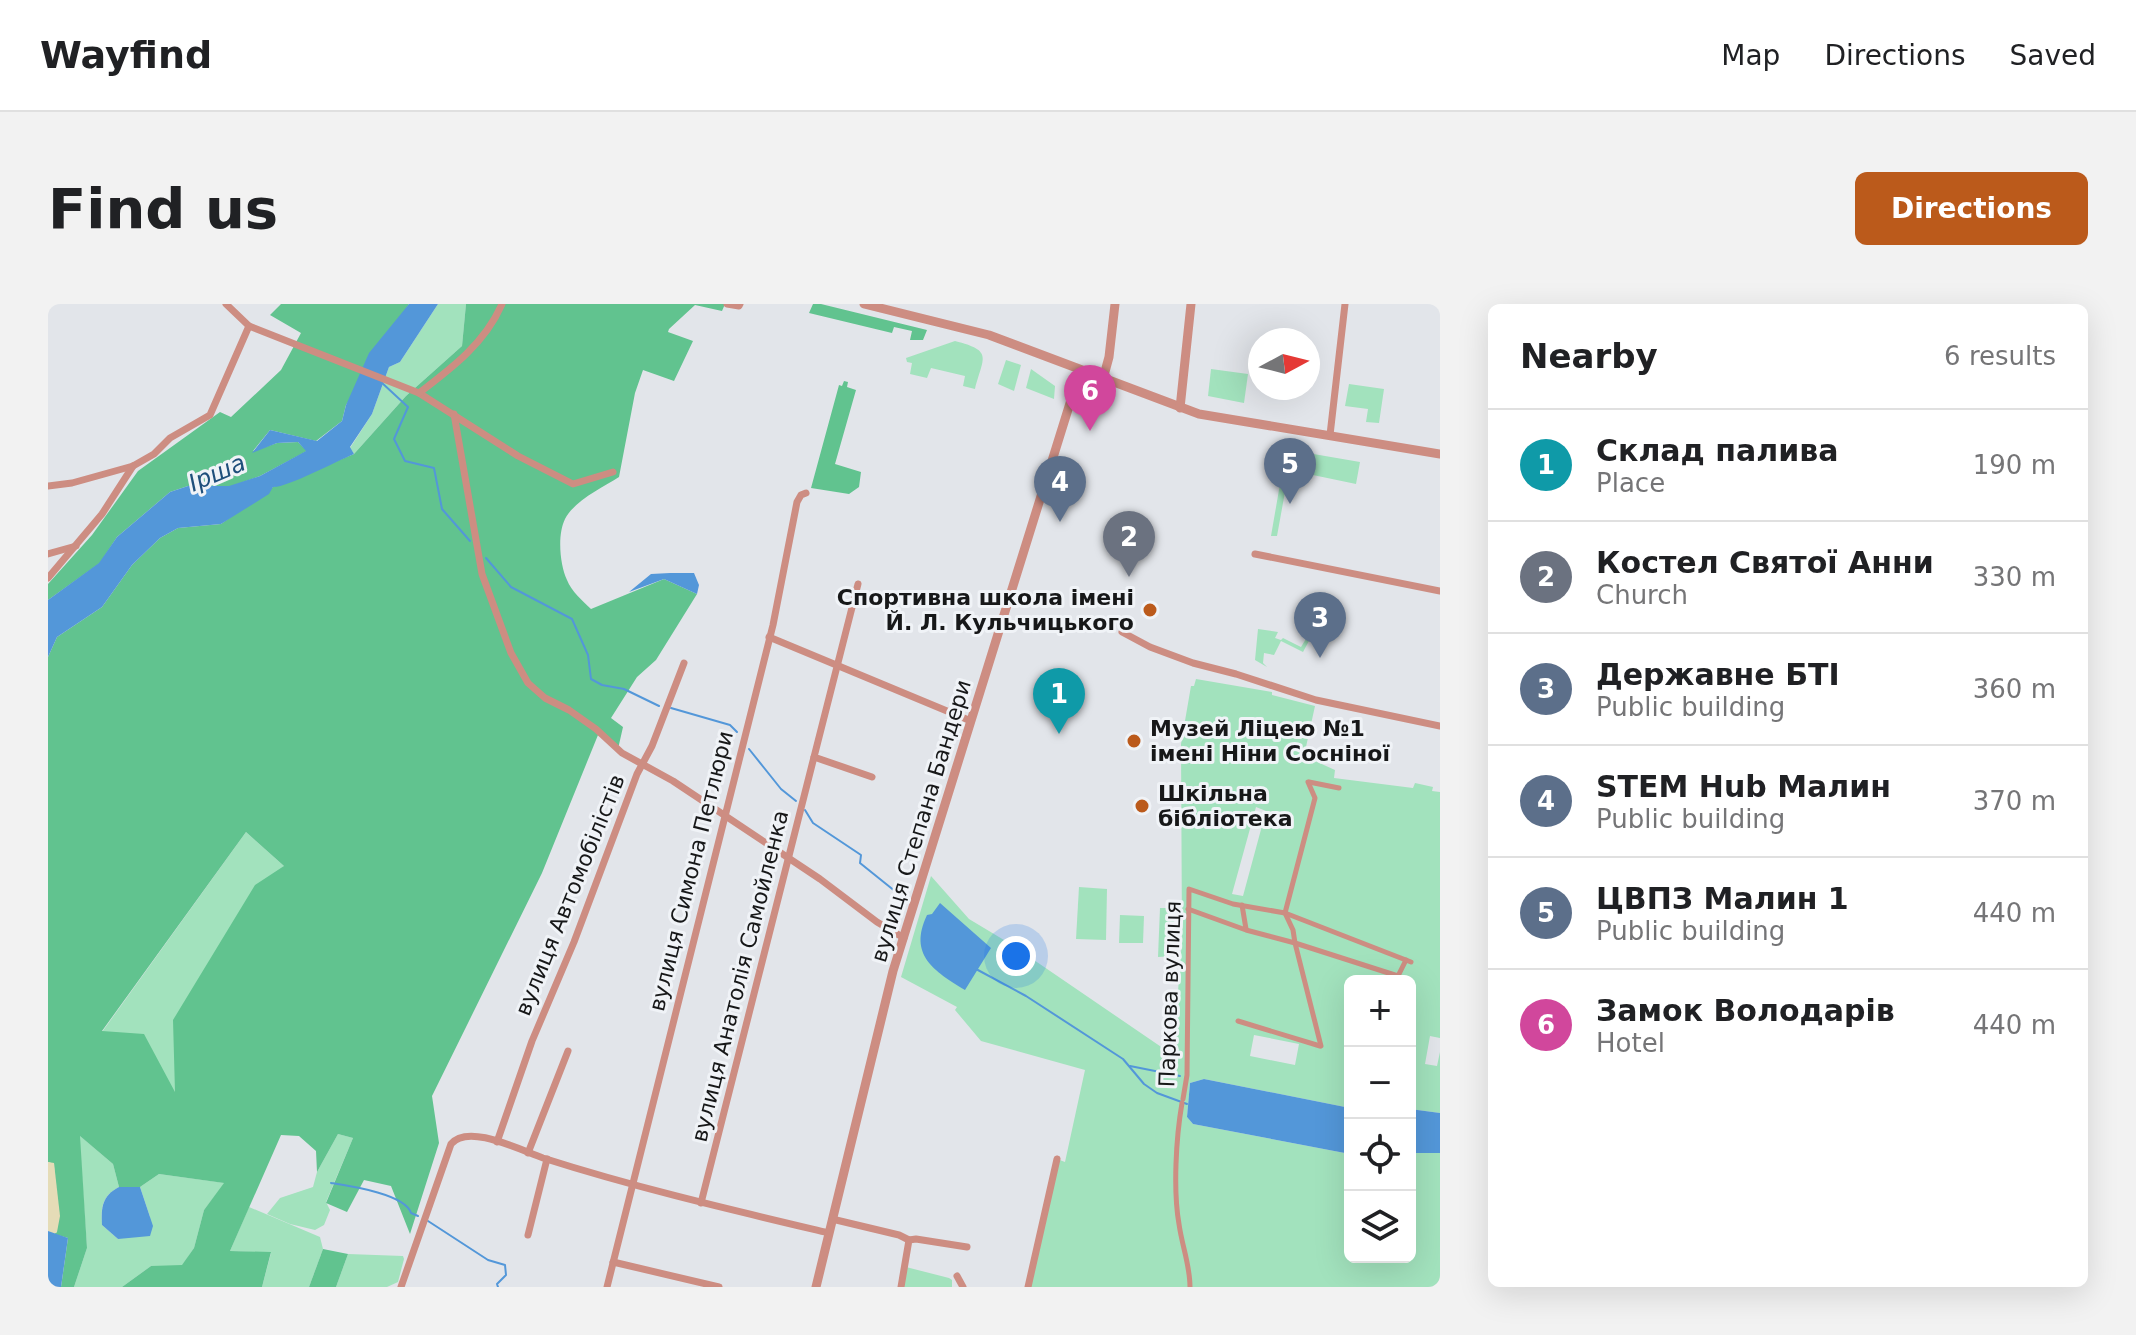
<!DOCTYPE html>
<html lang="en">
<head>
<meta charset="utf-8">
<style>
	body { margin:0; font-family:"DejaVu Sans",sans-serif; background:#f2f2f2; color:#202124 }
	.controls { position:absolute; right:24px; bottom:24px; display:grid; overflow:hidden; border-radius:12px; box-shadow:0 8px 32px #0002 }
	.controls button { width:72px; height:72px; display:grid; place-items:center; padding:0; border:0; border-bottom:2px solid #e0e0e0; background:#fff; color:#202124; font:40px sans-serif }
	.compass { position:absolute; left:1200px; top:24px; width:72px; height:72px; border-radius:50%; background:#fff; box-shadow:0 8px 32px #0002; rotate:83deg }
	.you { position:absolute; left:968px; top:652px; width:28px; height:28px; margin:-20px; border:6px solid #fff; border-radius:50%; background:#1a73e8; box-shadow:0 0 0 12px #1a73e833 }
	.badge { display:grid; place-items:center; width:52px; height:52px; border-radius:50%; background:#bb5a1b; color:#fff; font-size:26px; font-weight:700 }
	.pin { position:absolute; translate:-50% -66px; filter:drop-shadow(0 2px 4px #0008) }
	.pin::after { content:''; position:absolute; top:42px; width:28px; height:24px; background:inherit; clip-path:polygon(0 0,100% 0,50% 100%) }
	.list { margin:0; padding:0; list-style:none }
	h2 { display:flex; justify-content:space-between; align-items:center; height:104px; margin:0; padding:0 32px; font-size:34px }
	h2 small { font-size:26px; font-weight:400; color:#757577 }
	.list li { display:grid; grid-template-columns:52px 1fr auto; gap:24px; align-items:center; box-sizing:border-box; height:112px; padding:0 32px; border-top:2px solid #e0e0e0 }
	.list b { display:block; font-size:30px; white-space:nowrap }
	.list p { margin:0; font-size:26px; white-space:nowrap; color:#757577 }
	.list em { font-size:26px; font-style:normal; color:#757577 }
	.icon { flex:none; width:44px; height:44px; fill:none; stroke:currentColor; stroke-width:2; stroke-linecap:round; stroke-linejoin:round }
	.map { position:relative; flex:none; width:1392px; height:983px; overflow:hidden; border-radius:12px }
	header { display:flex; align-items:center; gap:48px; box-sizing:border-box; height:112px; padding:0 40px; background:#fff; border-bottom:2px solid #e0e0e0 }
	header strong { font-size:38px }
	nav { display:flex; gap:44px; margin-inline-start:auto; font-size:28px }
	.intro { display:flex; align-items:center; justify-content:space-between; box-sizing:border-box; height:192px; padding:0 48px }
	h1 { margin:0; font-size:56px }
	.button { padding:20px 36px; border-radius:12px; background:#bb5a1b; color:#fff; font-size:28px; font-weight:700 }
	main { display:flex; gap:48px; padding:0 48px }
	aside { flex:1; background:#fff; border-radius:12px; box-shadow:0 8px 32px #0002 }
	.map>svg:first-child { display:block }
	.green { fill:#a2e2bd; fill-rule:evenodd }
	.forest { fill:#61c38f; fill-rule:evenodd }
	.sand { fill:#e5dcb7 }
	.water { fill:#5397d9 }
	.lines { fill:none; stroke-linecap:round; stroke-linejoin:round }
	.stream { stroke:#5397d9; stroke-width:2 }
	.pedestrian { stroke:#cd8d82; stroke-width:5 }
	.minor { stroke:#cd8d82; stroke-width:7 }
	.tertiary { stroke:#cd8d82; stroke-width:9 }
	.poi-dot { fill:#bb5a1b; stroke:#f0f3f7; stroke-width:3 }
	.labels { text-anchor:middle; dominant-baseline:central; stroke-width:6; stroke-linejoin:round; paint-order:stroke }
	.poi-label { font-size:22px; font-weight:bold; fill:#171819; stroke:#f0f3f7; text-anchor:start }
	.street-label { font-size:22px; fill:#171819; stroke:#f0f3f7 }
	.water-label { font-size:24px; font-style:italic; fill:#1f4f7b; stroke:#f0f3f7 }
</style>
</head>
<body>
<header>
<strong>Wayfind</strong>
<nav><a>Map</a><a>Directions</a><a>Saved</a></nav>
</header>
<div class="intro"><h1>Find us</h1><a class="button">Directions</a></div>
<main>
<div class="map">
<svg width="1392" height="983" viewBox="0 0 1392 983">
	<rect width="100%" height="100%" fill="#e2e5ea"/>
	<g class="green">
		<path d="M390,0h28l-4,42 -56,50 -52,58 -4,-6 22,-34 17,-47 11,-5z"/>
		<path d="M907,37c39,10 28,16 20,48l-12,-3 2,-10 -34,-8 -4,10 -17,-4 2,-11 -5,-1 -1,-4z"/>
		<path d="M958,56l15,5 -7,26 -16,-7z"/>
		<path d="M983,65l24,17 -1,13 -28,-11z"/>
		<path d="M1163,65l37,5 -4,29 -36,-7z"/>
		<path d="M1301,80l35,5 -5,34 -13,-1 2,-13 -23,-3z"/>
		<path d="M1248,147l64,11 -4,22 -67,-14 -12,66h-6l13,-75 10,2z"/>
		<path d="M1267,320h3l-15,28 -22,-11 -7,14 -10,-2 -1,10 4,4 -12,-7 3,-31 20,3 -3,6 6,2 2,-2 18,9z"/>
		<path d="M1148,375l76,13v3l43,11 -11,50 31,14 -1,8 79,10 2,-5 18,4 -1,4 8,1v246l-10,-2 -5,28 12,2 3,-14v61l-30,-4v-128h-60v127l-146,-29 -14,4 -3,34 6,7 157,30v103h60v-104h30v134h-412l29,-128 8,3 20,-92 -104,-29 -26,-31 2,-3 -56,-30 30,-101 38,43 40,24 164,112 9,-115 -1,-196 10,-58h3zM1208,503l10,4 -23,85 -11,-2zM1206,731l45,9 -4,21 -45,-9z"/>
		<path d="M198,528l38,34 -108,228 -74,-62z"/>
		<path d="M1031,583l28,2 -1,51 -30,-1z"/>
		<path d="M1112,604h14v48l-16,1z"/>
		<path d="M1072,611l24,1 -1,27h-24z"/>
		<path d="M290,830l15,4 -27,64 4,8 -6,15 -9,5 -25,-6 -23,-10 13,-16 33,-11 4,-15z"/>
		<path d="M31,831l34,29 6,23c-17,9 -18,20 -17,38l16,14 32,-22 -10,-30 19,-13 66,9 -21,27 -10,38 -12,18h-31l-29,21h-48l13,-39z"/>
		<path d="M201,903l71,30 3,12 -14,38h-47l9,-34 -41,-2z"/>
		<path d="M300,950l55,2 1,3 -6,23 -11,5h-51z"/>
		<path d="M858,963l43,11 3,2v7h-49z"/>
	</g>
	<g class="forest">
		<path d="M233,0h128l-63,101 -4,16 -26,20 -46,-11 -17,21 24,-8 21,-1 9,9 -47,25 -31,11 -41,-1 -18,6 -53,45 -17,26 -52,37v-16l44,-49 46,-64 82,-59 11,5 50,-47 20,-37 -31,-18z"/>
		<path d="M418,0h259l-3,7 -27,-6 -26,24 -1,3 25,9 -19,40 -31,-11 -8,23 -16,84c-17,11 -44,23 -54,42 -8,16 -5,46 2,61 4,11 16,21 24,29l73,-30 33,15 -41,66 -19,17 -26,41 12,9 -5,22 -20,-14 -56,138 -110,223 7,47 -29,91 -19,-48 -27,-6 -17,32 -21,-9 27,-65 -15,-4 -21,38 -1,-21 -17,-15 -18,-1 -51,116 41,1 -9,35h-140l29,-21 31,-1 12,-17 10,-38 20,-27 -65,-9 -19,13h-21l-6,-23 -33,-28 7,112 -13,39h-13l7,-49 -14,-4 3,-2 -3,-68 -6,-2v-505l9,-20 45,-30 30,-42 28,-27 18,-10 43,-4 52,-37 81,-33 52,-58 56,-50zM198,528l38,34 -29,19 -82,135 2,72 -31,-58 -42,-3z"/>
		<path d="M765,0h8l106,26 -4,10h-13l2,-9 -18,-4 -2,6 -83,-20z"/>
		<path d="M796,77l4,1 -1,5 9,3 -21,74 26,8 -2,15 -10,7 -38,-6 28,-103 3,1z"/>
		<path d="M275,945l25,5 -12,33h-27z"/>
	</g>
	<path class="sand" d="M0,858l6,1 6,53 -3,16 -3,2 -6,-3z"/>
	<g class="water">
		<path d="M361,0h29l-38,58 -11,5 -17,47 -22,33 4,7c-17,7 -68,34 -81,33l-4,7 -48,30 -43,4 -18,10 -28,27 -30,42 -45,30 -9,20v-57l51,-37 18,-26 53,-45 18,-6h41l31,-10 46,-25 -8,-9 -21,1 -25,10 18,-23 47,11 25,-20 4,-16 23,-52z"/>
		<path d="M622,269h24l5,12 -2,9 -33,-15 -35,13 22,-18z"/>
		<path d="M892,599l51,45 -26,42c-31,-19 -57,-35 -38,-75l5,-1z"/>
		<path d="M1156,775l146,29v46l-157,-30 -6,-7 3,-34z"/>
		<path d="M1362,805l30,4v40h-30z"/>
		<path d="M71,883h21l13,39 -3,10 -32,3 -16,-14c-1,-18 0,-29 17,-38z"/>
		<path d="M0,927l20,7 -7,49h-13z"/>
	</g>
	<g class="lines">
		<g class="stream">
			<path d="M333,78l27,25 -14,32 11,22 29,7 8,41 28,32"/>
			<path d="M438,254l25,29 61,32 16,36 3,24 11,6 22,4 35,17"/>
			<path d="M623,404l59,17 7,7"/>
			<path d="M701,445l32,40 15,12"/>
			<path d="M757,506l8,13 48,32 -1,8 46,37"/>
			<path d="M928,665l50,27 97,63 21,25 13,9 30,11"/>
			<path d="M1082,762l50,10"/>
			<path d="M283,879c19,3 74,11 80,30l7,3"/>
			<path d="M380,917l60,39 17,5 1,10 -9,9 1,3"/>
		</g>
		<g class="pedestrian">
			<path d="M1260,478l7,16 -30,115 8,17 2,13 103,33 8,-16"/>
			<path d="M1261,478l30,6"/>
			<path d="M1194,601l4,24"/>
			<path d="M1140,605l58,21 49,13 26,103"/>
			<path d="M1190,717l82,25"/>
			<path d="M1135,795l4,-24 2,-186 44,15 52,9 126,49"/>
			<path d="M1134,799c-6,35 -9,87 -3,121 3,22 11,41 11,63"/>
		</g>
		<g class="minor">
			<path d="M178,0l23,22 170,67 99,63 55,28 40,-12"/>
			<path d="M679,0l12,2 1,-2"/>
			<path d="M371,89c33,-25 66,-50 83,-89"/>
			<path d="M406,110l28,160 29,79 17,30 17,15 24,12 27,19 26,24 51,28 147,98 57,43 27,16"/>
			<path d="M1282,131l15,-131"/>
			<path d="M0,182l24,-3 61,-17 21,-12 16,-16 40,-23 39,-89"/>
			<path d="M0,250l28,-8"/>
			<path d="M1207,250l185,37"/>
			<path d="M0,274l54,-64 31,-48"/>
			<path d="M810,280l-44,173 58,20"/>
			<path d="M1074,328l28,15 43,16 43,11 80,26 124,26"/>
			<path d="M721,333l202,84"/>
			<path d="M449,838l35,-101 42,-99 63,-168 15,-28 32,-83"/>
			<path d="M480,849l40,-102"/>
			<path d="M653,899l113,-446"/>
			<path d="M784,915l67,16 10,5"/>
			<path d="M480,931l19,-76"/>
			<path d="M565,958l106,25"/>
			<path d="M909,972l6,11"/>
			<path d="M353,983l50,-143c17,-21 69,6 92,14 94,30 189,52 286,75"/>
			<path d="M559,983l166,-662 24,-123 4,-7 5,-2"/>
			<path d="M853,983l8,-47 7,-1 51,8"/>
			<path d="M980,983l29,-128"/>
		</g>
		<g class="tertiary">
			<path d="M816,0l125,31 210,79 241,40"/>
			<path d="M1055,75l6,-22 6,-53"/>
			<path d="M1132,104l11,-104"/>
			<path d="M768,983l77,-316 187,-600"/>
		</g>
	</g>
	<g class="poi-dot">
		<circle cx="1102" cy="306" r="8"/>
		<circle cx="1086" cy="437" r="8"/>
		<circle cx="1094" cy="502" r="8"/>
	</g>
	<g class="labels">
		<g class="poi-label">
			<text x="1086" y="293" text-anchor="end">Спортивна школа імені<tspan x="1086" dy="25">Й. Л. Кульчицького</tspan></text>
			<text x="1102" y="424">Музей Ліцею №1<tspan x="1102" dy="25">імені Ніни Сосніної</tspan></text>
			<text x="1110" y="489">Шкільна<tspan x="1110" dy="25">бібліотека</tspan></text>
		</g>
		<g class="street-label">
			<text transform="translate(873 517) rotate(-73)">вулиця Степана Бандери</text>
			<text transform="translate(643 567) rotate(-76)">вулиця Симона Петлюри</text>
			<text transform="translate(522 591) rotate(-68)">вулиця Автомобілістів</text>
			<text transform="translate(692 672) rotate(-76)">вулиця Анатолія Самойленка</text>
			<text transform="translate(1122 690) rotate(-88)">Паркова вулиця</text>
		</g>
		<g class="water-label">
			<text transform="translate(169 169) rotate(-23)">Ірша</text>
		</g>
	</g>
</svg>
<div class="controls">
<button>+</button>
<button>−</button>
<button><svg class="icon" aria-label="locate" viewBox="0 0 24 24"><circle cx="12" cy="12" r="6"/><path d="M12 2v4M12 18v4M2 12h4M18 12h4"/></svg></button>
<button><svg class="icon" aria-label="layers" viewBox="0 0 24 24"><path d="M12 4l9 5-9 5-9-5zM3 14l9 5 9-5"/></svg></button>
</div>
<svg class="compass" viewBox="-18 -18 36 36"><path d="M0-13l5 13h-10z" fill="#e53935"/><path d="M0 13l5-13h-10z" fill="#757577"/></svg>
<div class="you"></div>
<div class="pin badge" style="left:1011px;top:430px;background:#0f9aa8">1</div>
<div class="pin badge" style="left:1081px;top:273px;background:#6b7280">2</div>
<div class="pin badge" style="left:1272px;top:354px;background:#5c6f8a">3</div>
<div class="pin badge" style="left:1012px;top:218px;background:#5c6f8a">4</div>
<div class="pin badge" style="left:1242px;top:200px;background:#5c6f8a">5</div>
<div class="pin badge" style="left:1042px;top:127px;background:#d1479c">6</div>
</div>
<aside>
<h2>Nearby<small>6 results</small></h2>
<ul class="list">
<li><span class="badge" style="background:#0f9aa8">1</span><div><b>Склад палива</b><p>Place</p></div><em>190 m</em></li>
<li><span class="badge" style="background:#6b7280">2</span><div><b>Костел Святої Анни</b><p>Church</p></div><em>330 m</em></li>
<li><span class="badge" style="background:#5c6f8a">3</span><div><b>Державне БТІ</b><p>Public building</p></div><em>360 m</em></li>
<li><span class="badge" style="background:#5c6f8a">4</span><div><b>STEM Hub Малин</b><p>Public building</p></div><em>370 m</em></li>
<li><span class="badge" style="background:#5c6f8a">5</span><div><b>ЦВПЗ Малин 1</b><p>Public building</p></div><em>440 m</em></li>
<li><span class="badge" style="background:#d1479c">6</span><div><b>Замок Володарів</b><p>Hotel</p></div><em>440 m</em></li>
</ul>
</aside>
</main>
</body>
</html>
